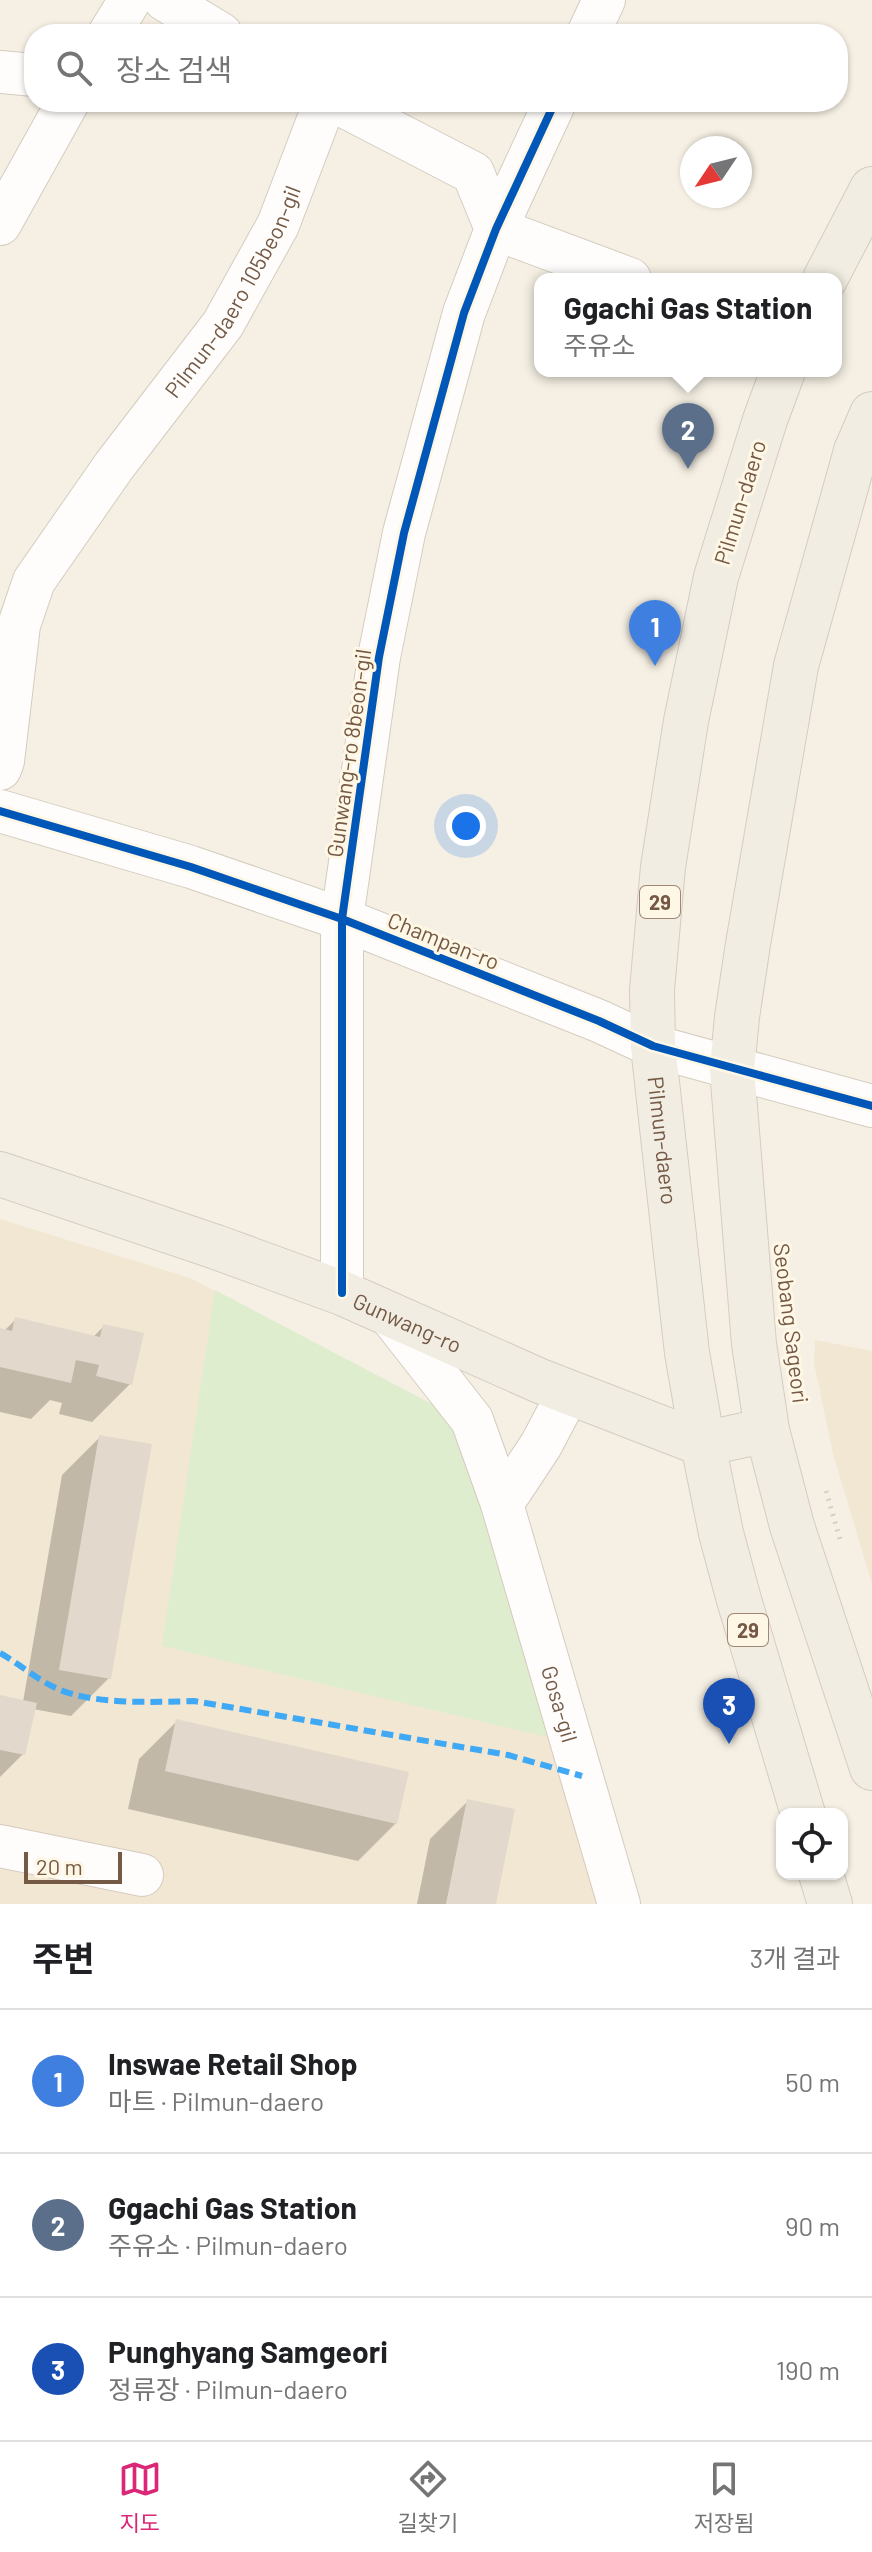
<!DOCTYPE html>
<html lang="ko">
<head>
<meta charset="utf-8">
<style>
	body { margin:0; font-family:Barlow,"Noto Sans KR",sans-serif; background:#f6f6f6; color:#202124 }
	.controls { position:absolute; right:24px; bottom:24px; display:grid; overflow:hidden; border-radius:16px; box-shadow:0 2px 6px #0004 }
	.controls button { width:72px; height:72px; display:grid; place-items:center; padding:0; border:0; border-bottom:2px solid #e0e0e0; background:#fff; color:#202124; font:40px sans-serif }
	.compass { position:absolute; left:680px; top:136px; width:72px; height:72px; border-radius:50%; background:#fff; box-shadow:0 2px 6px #0004; rotate:235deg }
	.scale { position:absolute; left:24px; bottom:20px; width:98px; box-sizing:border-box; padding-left:8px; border:4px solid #745945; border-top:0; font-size:22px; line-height:28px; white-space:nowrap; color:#745945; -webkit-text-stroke:6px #fff7e5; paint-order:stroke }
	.you { position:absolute; left:466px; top:826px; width:28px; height:28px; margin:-20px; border:6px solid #fff; border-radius:50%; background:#1a73e8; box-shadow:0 0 0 12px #1a73e833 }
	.badge { display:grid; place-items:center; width:52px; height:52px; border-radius:50%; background:#db2777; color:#fff; font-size:26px; font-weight:700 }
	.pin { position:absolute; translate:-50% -66px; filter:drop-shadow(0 2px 4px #0008) }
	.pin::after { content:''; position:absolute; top:42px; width:28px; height:24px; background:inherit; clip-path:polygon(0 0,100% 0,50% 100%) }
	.popup { position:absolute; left:534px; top:273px; width:308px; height:104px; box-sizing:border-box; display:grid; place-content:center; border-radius:16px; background:#fff; filter:drop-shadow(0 2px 6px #0005); font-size:26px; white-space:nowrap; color:#757577 }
	.popup b { font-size:30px; color:#202124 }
	.popup::after { content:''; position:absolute; left:50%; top:100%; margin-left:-16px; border:16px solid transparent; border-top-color:#fff }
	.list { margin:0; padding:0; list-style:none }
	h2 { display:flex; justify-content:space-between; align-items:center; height:104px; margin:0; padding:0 32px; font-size:34px }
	h2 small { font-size:26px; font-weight:400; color:#757577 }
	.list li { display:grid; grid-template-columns:52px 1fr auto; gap:24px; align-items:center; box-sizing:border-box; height:144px; padding:0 32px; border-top:2px solid #e0e0e0 }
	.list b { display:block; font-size:30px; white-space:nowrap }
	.list p { margin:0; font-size:26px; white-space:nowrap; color:#757577 }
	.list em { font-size:26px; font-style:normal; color:#757577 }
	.icon { flex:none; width:44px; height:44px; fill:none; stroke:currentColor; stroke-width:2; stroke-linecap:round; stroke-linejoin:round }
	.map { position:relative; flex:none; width:872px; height:1904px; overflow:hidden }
	.search { position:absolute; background:#fff; box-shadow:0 2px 6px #0004; left:24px; right:24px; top:24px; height:88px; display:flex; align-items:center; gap:20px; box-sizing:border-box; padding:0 28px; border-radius:32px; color:#757577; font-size:30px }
	.sheet { height:536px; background:#fff }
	nav { display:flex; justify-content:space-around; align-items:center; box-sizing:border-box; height:112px; border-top:2px solid #e0e0e0; background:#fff; font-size:22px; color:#757577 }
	nav a { display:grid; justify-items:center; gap:4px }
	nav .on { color:#db2777 }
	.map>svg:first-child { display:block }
	.residential { fill:#f2e7d3 }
	.green { fill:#deedce }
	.shadow { fill:#0003 }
	.building { fill:#e2d8cc }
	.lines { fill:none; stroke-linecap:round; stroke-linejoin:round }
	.minor-casing { stroke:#d5cbc0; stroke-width:44 }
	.major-casing { stroke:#d5cbc2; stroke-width:46 }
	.path { stroke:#d7cfc7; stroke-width:5; stroke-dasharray:2 6; stroke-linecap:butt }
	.minor { stroke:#fefdfb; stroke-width:42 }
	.major { stroke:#f2ede2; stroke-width:44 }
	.quiet { stroke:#3fa9f5; stroke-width:6; stroke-dasharray:12 6; stroke-linecap:butt }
	.cycleway-casing { stroke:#fff7e5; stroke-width:13 }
	.cycleway { stroke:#0057b8; stroke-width:8 }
	.labels { text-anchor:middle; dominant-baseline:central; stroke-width:6; stroke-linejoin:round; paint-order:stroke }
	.shield { fill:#fff7e5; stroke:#9e8875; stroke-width:2 }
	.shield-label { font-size:20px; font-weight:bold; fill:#745945 }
	.street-label { font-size:22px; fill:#745945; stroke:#fff7e5 }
</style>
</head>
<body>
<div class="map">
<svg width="872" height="1904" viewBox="0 0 872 1904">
	<rect width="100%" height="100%" fill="#f6f0e4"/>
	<g class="residential">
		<path d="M0,1219l190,59 255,133 159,493h-604z"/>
		<path d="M815,1340l57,11v233l-39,-130 -19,-91z"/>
	</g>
	<path class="green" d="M215,1290l230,121 13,18 98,310 -394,-93z"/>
	<g class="shadow">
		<path d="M16,1319l77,18 11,-11 26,58 -38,38 -33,-8 3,-11 -12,-3 -19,19 -31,-7v-82l4,1z"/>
		<path d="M100,1437l9,241 -38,38 -38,-7 -10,45 -23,23v-80l23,5 39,-227z"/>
		<path d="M177,1721l219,102 -38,38 -230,-52 11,-50z"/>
		<path d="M468,1801l26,103h-77l13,-65z"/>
	</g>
	<g class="building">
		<path d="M15,1317l85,20 3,-13 41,9 -12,52 -36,-9 3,-11 -23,-5 -5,23 -71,-16v-39l12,3z"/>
		<path d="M99,1435l53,9 -41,235 -52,-9z"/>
		<path d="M0,1695l37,8 -12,52 -25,-5z"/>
		<path d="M176,1719l233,53 -12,52 -232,-53z"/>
		<path d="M467,1799l48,10 -19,95h-50z"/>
	</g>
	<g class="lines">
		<defs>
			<g id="minor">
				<path d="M165,0l56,34"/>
				<path d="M109,34l21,-34"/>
				<path d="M588,34l16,-34"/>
				<path d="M0,72l34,3"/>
				<path d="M336,102l137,71 23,56 134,50"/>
				<path d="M0,224l68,-122"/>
				<path id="s1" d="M0,769l3,-8 16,-136 15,-44 80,-115 109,-142 55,-99 47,-123"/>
				<path d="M0,811l191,56 151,52 257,102 54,25 219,60"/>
				<path d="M342,1293v-374l37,-262 25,-124 60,-220 32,-84 59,-127"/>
				<path d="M388,1313l84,107 30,84 39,-59 28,-53"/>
				<path id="s2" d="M502,1504l117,400"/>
				<path d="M0,1846l142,29"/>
			</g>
			<g id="major">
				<path d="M825,279l47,-90"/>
				<path id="s3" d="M783,371l-18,49 -49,157 -30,144 -23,146 -11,123 1,56 34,307 16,91 18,89 18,67 64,214"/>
				<path d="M872,414l-16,37 -60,215 -48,278 -11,73 -5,52 22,275 13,86 25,96 80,242"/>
				<path id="s4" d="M0,1174l216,73 126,46 198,88 163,63 64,-14"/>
				<path d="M821,1874l9,30"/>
			</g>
		</defs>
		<use href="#minor" class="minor-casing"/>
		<use href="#major" class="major-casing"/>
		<path class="path" d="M826,1491l14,48"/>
		<use href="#minor" class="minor"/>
		<use href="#major" class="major"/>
		<path class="quiet" d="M0,1653c20,11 37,27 58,36 36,16 97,13 136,12l314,54 74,21"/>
		<defs>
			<g id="cycleway">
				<path d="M0,811l191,56 151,52 257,102 54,25 219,60"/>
				<path d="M342,1293v-374l37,-262 25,-124 60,-220 32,-84 59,-127"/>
			</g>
		</defs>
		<use href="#cycleway" class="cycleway-casing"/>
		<use href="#cycleway" class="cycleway"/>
	</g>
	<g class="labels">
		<g class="shield">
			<rect x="640" y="886" width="40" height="32" rx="6"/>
			<rect x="728" y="1614" width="40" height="32" rx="6"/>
		</g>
		<g class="shield-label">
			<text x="660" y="902">29</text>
			<text x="748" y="1630">29</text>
		</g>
		<g class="street-label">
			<text stroke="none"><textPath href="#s1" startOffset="544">Pilmun-daero 105beon-gil</textPath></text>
			<text transform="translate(739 502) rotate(-73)">Pilmun-daero</text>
			<text transform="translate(348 753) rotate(-82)">Gunwang-ro 8beon-gil</text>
			<text transform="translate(444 940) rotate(22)">Champan-ro</text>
			<text stroke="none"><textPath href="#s3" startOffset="786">Pilmun-daero</textPath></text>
			<text stroke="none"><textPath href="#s4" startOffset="434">Gunwang-ro</textPath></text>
			<text transform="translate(792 1323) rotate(83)">Seobang Sageori</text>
			<text stroke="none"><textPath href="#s2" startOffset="208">Gosa-gil</textPath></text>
		</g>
	</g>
</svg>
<div class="controls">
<button><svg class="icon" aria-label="locate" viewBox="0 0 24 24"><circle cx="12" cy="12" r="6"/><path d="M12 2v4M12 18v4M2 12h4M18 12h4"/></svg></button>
</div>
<svg class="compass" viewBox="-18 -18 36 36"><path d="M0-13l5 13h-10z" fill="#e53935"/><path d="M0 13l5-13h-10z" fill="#757577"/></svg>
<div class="scale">20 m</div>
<div class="you"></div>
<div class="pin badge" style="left:655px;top:666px;background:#3f7fe0">1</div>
<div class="pin badge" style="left:688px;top:469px;background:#5c6f8a">2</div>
<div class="popup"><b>Ggachi Gas Station</b>주유소</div>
<div class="pin badge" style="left:729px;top:1744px;background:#1a4fb4">3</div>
<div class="search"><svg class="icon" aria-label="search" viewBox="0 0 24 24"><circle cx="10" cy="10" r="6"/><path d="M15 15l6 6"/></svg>장소 검색</div>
</div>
<section class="sheet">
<h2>주변<small>3개 결과</small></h2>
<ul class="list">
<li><span class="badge" style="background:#3f7fe0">1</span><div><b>Inswae Retail Shop</b><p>마트 · Pilmun-daero</p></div><em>50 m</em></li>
<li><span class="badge" style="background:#5c6f8a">2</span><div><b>Ggachi Gas Station</b><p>주유소 · Pilmun-daero</p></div><em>90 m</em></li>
<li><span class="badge" style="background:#1a4fb4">3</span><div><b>Punghyang Samgeori</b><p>정류장 · Pilmun-daero</p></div><em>190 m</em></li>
</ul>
</section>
<nav>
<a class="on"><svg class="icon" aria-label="map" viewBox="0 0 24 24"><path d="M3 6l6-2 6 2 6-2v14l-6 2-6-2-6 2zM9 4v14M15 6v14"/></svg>지도</a>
<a><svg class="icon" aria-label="directions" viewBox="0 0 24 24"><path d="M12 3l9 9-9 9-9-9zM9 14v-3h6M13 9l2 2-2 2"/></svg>길찾기</a>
<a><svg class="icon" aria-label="saved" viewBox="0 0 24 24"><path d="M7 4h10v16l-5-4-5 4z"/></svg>저장됨</a>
</nav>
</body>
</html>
